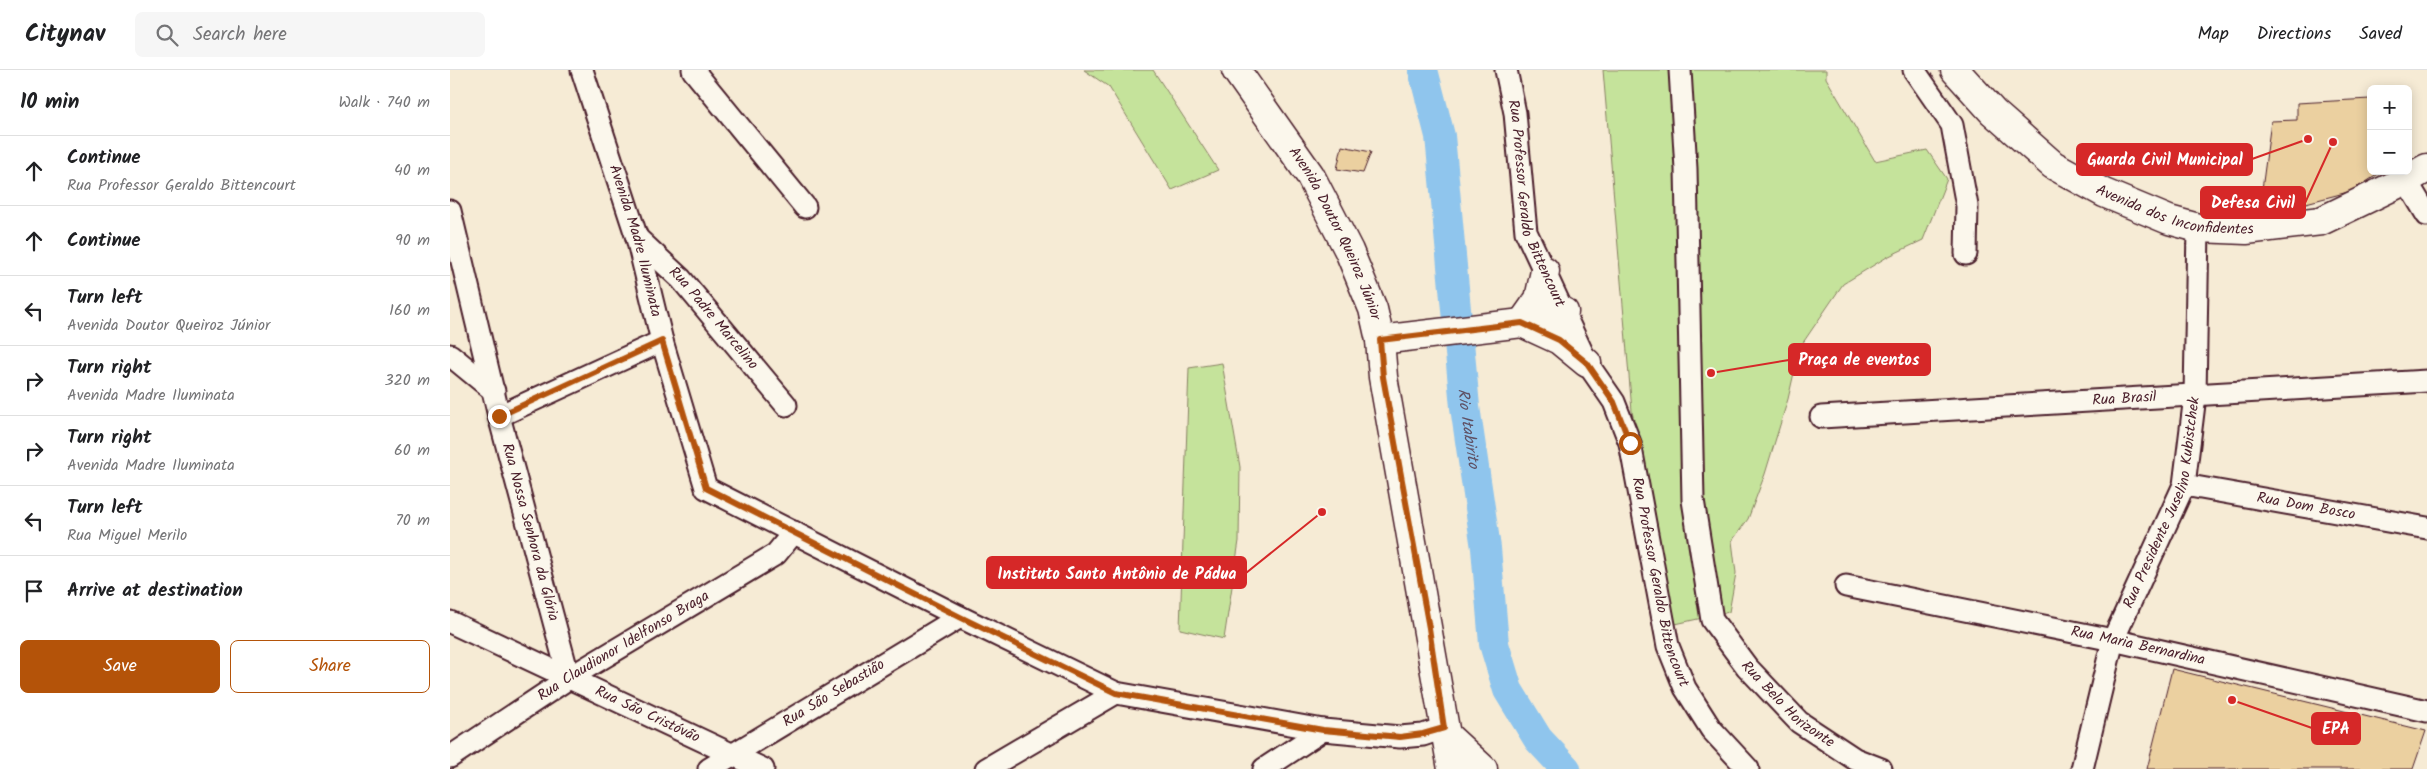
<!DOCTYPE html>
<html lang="en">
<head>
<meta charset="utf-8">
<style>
	body { margin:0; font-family:Kalam,sans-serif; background:#f6f6f6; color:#202124 }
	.controls { position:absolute; right:15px; top:15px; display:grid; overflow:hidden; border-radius:8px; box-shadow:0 2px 12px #0003 }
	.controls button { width:45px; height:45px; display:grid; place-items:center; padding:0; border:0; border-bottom:1px solid #e0e0e0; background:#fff; color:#202124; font:25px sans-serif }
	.stop { position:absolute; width:15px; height:15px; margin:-11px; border:4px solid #b45309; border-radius:50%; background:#fff }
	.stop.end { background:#b45309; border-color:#fff; box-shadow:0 1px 5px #0008 }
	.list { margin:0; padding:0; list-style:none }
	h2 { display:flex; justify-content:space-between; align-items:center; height:65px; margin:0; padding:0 20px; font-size:21px }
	h2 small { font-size:16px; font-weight:400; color:#757577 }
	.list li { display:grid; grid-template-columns:32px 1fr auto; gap:15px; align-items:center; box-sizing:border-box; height:70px; padding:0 20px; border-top:1px solid #e0e0e0 }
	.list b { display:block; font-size:19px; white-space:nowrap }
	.list p { margin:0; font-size:16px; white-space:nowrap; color:#757577 }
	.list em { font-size:16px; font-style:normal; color:#757577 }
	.actions { display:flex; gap:10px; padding:15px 20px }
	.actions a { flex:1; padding:11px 0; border:1px solid #b45309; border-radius:8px; text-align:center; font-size:18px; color:#b45309 }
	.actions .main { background:#b45309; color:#fff }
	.icon { flex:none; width:28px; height:28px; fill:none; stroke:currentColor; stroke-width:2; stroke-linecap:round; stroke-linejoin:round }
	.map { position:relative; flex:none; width:1977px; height:699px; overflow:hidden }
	header { display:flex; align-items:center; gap:30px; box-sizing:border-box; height:70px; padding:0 25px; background:#fff; border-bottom:1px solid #e0e0e0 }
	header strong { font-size:24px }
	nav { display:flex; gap:28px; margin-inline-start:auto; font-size:18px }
	.search { width:350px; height:45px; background:#f6f6f6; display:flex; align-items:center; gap:12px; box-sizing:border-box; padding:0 18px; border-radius:8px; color:#757577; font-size:19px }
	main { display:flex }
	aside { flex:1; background:#fff }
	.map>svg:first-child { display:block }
	.green { fill:#c5e39b; stroke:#888163 }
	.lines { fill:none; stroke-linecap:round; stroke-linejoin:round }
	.river { stroke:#8fc5ed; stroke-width:30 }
	.building { fill:#ebd0a0; stroke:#4a1f2b }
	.minor-casing { stroke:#4a1f2b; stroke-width:25 }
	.major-casing { stroke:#4a1f2b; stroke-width:31 }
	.minor { stroke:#fbf7ec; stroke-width:21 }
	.major { stroke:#fbf7ec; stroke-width:28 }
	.route { stroke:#b45309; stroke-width:6 }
	.labels { text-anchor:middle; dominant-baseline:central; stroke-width:4; stroke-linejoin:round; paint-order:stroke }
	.street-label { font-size:15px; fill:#4a1f2b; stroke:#fbf7ec }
	.water-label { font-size:16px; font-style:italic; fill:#5f5165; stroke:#fbf7ec }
	.leader { fill:none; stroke:#d62828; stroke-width:2 }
	.callout-dot { fill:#d62828; stroke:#fbf7ec; stroke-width:2 }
	.callout { fill:#d62828; stroke:#d62828; stroke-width:2 }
	.callout-label { font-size:16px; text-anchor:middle; font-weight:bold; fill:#fff }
</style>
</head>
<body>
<header>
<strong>Citynav</strong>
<div class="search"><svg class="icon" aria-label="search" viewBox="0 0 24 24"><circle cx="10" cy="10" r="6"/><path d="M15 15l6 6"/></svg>Search here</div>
<nav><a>Map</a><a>Directions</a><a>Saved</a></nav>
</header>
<main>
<aside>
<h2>10 min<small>Walk · 740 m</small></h2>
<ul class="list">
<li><svg class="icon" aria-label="ahead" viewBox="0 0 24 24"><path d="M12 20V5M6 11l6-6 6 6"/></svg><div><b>Continue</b><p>Rua Professor Geraldo Bittencourt</p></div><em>40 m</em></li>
<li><svg class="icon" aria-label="ahead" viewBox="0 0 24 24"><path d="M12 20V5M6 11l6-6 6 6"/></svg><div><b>Continue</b></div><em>90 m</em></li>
<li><svg class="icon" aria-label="left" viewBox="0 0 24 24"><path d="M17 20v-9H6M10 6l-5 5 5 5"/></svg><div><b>Turn left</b><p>Avenida Doutor Queiroz Júnior</p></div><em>160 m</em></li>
<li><svg class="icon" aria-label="right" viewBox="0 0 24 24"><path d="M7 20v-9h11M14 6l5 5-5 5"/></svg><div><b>Turn right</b><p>Avenida Madre Iluminata</p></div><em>320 m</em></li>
<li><svg class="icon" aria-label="right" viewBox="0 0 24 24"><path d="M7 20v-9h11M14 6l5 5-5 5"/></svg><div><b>Turn right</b><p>Avenida Madre Iluminata</p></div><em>60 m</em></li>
<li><svg class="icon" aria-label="left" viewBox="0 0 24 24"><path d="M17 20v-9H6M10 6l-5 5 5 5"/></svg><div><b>Turn left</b><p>Rua Miguel Merilo</p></div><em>70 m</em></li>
<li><svg class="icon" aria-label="arrive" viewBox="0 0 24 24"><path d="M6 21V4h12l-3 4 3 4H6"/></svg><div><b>Arrive at destination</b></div></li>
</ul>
<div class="actions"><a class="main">Save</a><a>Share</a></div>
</aside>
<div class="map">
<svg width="1977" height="699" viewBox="0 0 1977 699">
	<rect width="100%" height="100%" fill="#f6ebd5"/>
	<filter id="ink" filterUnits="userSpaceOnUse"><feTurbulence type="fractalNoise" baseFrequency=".02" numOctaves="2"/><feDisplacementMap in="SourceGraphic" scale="10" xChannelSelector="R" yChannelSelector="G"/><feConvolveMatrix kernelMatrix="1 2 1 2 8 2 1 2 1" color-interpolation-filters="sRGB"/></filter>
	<g filter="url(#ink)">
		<g class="green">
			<path d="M634,0h69l65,100 -46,20 -63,-103z"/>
			<path d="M1153,0h223v8l49,83 52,-11 20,29 -24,61 -36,17 -44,27 -43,63 -12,52 -23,75 -17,45 -16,22 4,32 -7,39 -58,13 -39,-214z"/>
			<path d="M772,293l18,104 -1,74 -15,98 -44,-10 9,-261z"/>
		</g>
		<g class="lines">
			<path class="river" id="s1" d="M973,0l17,66 25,271 21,141 8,96 14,46 30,49 28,30"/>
		</g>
		<g class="building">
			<path d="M1920,29l1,72h12l-31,20 -46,12 -46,2 11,-84 26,-1v-17z"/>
			<path d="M892,76l29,6 -8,21 -26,-4z"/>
			<path d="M1722,599l254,62 -13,38h-266z"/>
		</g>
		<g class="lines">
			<defs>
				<g id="minor">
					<path id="s2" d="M132,0l55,168 25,103 44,147 254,129 156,76 207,37 77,7 23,-2 21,-7"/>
					<path d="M243,0l112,137"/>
					<path id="s3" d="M1056,0l9,43 11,119 61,131 27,39 16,41 38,203 17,42 26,41 37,40"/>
					<path id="s4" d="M1230,0l6,99 7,331 19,120 35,47 52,55 56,37 26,10"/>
					<path d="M1464,0l38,55 15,81 -1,48"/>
					<path d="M1956,110l21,35"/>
					<path id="s5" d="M0,141l49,205 70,262"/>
					<path id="s6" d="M187,168l44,41 105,126"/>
					<path d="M0,285l44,36"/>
					<path d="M49,346l163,-75"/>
					<path id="s7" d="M1371,347l606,-36"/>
					<path id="s8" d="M1734,415l243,43"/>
					<path id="s9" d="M1396,516l267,54 314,71"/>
					<path id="s10" d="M0,552l313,147"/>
					<path id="s11" d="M0,687l119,-79 207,-124 18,-22"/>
					<path id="s12" d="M259,699l251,-152"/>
					<path d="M536,699l130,-76"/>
					<path d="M814,699l59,-39"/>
					<path id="s13" d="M1632,699l31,-129 71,-155 11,-89 3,-168"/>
				</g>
				<g id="major">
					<path id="s14" d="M786,0l74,105 39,76 24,58 7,31 3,37 69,392"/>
					<path id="s15" d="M1505,0l38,42 60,53 51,28 65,27 29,8 48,2 75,-9 85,-41 21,-12"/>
					<path d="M1095,201l-6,28 -17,24 37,17 28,23"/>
					<path d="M930,270l142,-17 42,-11"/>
					<path d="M995,664l38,35"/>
				</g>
			</defs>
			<use href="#minor" class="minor-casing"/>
			<use href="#major" class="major-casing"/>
			<use href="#minor" class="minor"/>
			<use href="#major" class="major"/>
		</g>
	</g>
	<g class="lines" filter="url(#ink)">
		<path class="route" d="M49,346l163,-75 44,147 254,129 156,76 207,37 77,7 23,-3 21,-6 -15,-100 -46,-251 -3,-37 142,-17 37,17 28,23 27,39 16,41"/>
	</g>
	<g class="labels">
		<g class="street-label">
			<text stroke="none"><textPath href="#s3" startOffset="138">Rua Professor Geraldo Bittencourt</textPath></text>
			<text stroke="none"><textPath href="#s15" startOffset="269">Avenida dos Inconfidentes</textPath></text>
			<text stroke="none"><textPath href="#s14" startOffset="192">Avenida Doutor Queiroz Júnior</textPath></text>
			<text stroke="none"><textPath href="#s2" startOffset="179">Avenida Madre Iluminata</textPath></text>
			<text stroke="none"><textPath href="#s6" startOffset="111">Rua Padre Marcelino</textPath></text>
			<text stroke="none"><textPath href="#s7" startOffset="304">Rua Brasil</textPath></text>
			<text stroke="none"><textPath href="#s13" startOffset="280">Rua Presidente Juselino Kubistchek</textPath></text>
			<text stroke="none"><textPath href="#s8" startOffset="124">Rua Dom Bosco</textPath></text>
			<text stroke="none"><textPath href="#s5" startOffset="331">Rua Nossa Senhora da Glória</textPath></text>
			<text stroke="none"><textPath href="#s3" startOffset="542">Rua Professor Geraldo Bittencourt</textPath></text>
			<text stroke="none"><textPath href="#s11" startOffset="206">Rua Claudionor Idelfonso Braga</textPath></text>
			<text stroke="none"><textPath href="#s9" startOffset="298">Rua Maria Bernardina</textPath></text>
			<text stroke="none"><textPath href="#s12" startOffset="146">Rua São Sebastião</textPath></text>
			<text stroke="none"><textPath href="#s4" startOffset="666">Rua Belo Horizonte</textPath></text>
			<text stroke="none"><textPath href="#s10" startOffset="218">Rua São Cristóvão</textPath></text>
		</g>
		<g class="water-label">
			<text stroke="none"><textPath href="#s1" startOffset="362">Rio Itabirito</textPath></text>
		</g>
	</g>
	<path class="leader" d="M1858 69L1802 89M1883 72L1855 133M1261 303L1339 290M872 442L796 503M1782 630L1862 658"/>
	<g class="callout-dot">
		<circle cx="1858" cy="69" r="5"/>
		<circle cx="1883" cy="72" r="5"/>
		<circle cx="1261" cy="303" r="5"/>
		<circle cx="872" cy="442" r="5"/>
		<circle cx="1782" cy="630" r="5"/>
	</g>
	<g class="callout">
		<rect x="1627" y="74" width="175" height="31" rx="5"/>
		<rect x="1751" y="117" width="104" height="31" rx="5"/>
		<rect x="1339" y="274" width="141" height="31" rx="5"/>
		<rect x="537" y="487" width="259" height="31" rx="5"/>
		<rect x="1862" y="643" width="48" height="31" rx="5"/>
	</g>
	<g class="callout-label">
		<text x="1715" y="95">Guarda Civil Municipal</text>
		<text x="1803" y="138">Defesa Civil</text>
		<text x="1409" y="295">Praça de eventos</text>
		<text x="667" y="509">Instituto Santo Antônio de Pádua</text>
		<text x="1886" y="664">EPA</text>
	</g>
</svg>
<div class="controls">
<button>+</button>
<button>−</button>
</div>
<div class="stop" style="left:1180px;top:373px"></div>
<div class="stop end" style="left:49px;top:346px"></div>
</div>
</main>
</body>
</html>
